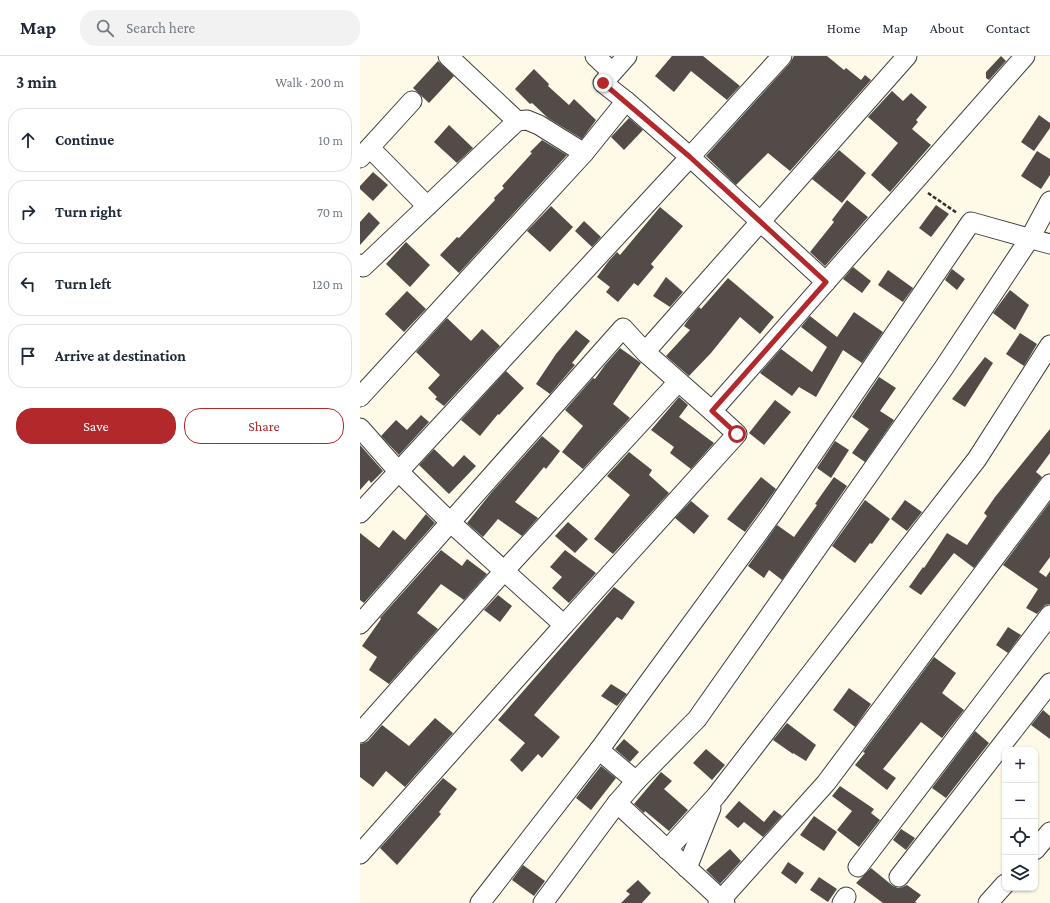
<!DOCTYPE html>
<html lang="en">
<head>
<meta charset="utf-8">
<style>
	body { margin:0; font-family:"Crimson Pro",serif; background:#f2f2f3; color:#1f2937 }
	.controls { position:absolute; right:12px; bottom:12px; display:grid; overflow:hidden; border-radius:8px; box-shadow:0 1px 3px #0004 }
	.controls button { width:36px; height:36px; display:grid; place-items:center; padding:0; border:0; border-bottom:1px solid #e0e1e3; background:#fff; color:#1f2937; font:20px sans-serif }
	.stop { position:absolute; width:12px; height:12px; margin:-9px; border:3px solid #b3282b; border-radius:50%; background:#fff }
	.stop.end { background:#b3282b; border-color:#fff; box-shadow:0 1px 4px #0008 }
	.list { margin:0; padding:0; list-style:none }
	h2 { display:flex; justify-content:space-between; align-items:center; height:52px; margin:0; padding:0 16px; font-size:17px }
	h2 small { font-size:13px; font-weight:400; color:#747a83 }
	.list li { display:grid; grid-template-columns:26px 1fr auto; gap:12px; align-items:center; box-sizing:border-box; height:64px; margin:0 8px 8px; padding:0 8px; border:1px solid #e0e1e3; border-radius:16px }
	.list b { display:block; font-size:15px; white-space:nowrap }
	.list em { font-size:13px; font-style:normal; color:#747a83 }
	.actions { display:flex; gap:8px; padding:12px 16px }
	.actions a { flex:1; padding:9px 0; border:1px solid #b3282b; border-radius:16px; text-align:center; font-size:14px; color:#b3282b }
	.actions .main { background:#b3282b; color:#fff }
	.icon { flex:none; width:22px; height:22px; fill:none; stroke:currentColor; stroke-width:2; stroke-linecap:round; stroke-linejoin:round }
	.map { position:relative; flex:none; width:690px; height:847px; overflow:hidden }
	header { display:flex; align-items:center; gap:24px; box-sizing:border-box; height:56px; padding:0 20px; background:#fff; border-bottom:1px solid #e0e1e3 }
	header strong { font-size:19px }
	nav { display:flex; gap:22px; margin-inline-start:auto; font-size:14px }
	.search { width:280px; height:36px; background:#f2f2f3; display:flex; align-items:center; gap:10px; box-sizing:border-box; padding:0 14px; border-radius:16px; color:#747a83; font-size:15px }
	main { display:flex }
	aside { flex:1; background:#fff }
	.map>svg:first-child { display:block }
	.building { fill:#524b47 }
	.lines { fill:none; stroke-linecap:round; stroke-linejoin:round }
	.street-casing { stroke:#3d3d3d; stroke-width:21 }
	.path { stroke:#2c2c2c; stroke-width:2.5; stroke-dasharray:4 2; stroke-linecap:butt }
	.street { stroke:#fff; stroke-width:19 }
	.route { stroke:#b3282b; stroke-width:5 }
</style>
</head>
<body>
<header>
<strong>Map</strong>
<div class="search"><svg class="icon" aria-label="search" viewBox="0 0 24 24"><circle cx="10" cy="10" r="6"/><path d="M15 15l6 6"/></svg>Search here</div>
<nav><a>Home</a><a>Map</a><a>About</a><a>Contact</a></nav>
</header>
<main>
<aside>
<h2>3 min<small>Walk · 200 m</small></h2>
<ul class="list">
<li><svg class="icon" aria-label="ahead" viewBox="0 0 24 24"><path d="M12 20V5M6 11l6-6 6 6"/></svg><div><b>Continue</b></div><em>10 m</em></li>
<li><svg class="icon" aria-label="right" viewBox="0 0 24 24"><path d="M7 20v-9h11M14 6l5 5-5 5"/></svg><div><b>Turn right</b></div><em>70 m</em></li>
<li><svg class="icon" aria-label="left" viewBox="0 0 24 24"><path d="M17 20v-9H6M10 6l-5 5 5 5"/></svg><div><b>Turn left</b></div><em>120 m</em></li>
<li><svg class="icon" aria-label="arrive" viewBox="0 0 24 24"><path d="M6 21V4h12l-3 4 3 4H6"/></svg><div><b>Arrive at destination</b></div></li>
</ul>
<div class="actions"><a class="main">Save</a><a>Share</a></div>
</aside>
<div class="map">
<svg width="690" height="847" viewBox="0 0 690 847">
	<rect width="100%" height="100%" fill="#fefae7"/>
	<g class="building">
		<path d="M312,0h31l37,30 -13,14 -36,-29 -17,21 -19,-16z"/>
		<path d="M434,0h33l17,14 2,-2 15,12 4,-5 6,5 -81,91 -22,-18 -32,32 -30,-29 84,-93z"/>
		<path d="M641,0l5,5 -17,19 -3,-2v-6z"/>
		<path d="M78,5l16,15 -25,27 -16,-15z"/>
		<path d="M174,13l15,15 -1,2 21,19 5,-6 22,21 -14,19 -34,-21 -16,-15 -2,1 -15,-15z"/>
		<path d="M532,35l11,10 8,-8 16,14 -11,13 2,2 -6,7 19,16 -41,47 -19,-17 27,-32 -30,-26z"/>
		<path d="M679,59l11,8v5l-16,23 -13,-9z"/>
		<path d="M269,62l14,12 -19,20 -13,-13z"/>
		<path d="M89,69l24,23 -16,15 -23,-21z"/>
		<path d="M182,84l25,15 -108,118 -19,-18 17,-18 2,1 36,-38 -1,-2 10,-10 -2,-2 30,-33 -2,-1z"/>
		<path d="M479,94l27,23 -24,30 -30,-24z"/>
		<path d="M677,95l13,8v16l-9,14 -20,-13z"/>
		<path d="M13,116l15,13 -15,16 -13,-12v-3z"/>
		<path d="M487,144l21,17 -43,49 -15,-14 24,-30 -2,-2z"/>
		<path d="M576,149l13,9 -18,23 -12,-9z"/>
		<path d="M191,150l22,21 -23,25 -23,-21z"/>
		<path d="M300,151l23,19 -32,38 3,3 -16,19 -4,-3 -16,19 -12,-10 4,-5 -13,-10 11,-15 9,-10 3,3z"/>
		<path d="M9,156l11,11 -20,22v-23z"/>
		<path d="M224,165l17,16 -9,10 -17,-16z"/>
		<path d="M46,186l24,23 -20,22 -24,-23z"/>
		<path d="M493,211l18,14 -9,12 -19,-14z"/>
		<path d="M592,213l13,10 -8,11 -12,-10z"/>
		<path d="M528,214l25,18 -10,14 -25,-17z"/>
		<path d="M306,221l17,15 -13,15 -17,-11z"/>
		<path d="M368,222l46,39 -14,17 -20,-17 -29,36 -22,23 -23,-20 24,-26 -6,-4 4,-6 11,-13 2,2z"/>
		<path d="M650,234l19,15 -14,25 -22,-17z"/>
		<path d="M47,235l19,18 -22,23 -19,-18z"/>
		<path d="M494,256l29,20 -21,31 -19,-13 -27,47 -17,-10 -7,9 -32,-23 21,-24 31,23 15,-25 -26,-20 9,-11 27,21z"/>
		<path d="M87,262l24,23 11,-12 18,17 -56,60 -9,-7 2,-2 -9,-9 12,-13 -24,-23z"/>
		<path d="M216,274l14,11 -18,22 3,2 -25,29 -14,-10 20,-30z"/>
		<path d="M660,277l17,11 -13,22 -18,-12z"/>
		<path d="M260,292l21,15 -28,41 17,14 -47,51 -21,-17 21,-26 -18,-16 28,-32 2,1 10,-14z"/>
		<path d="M625,301l8,6 -28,44 -13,-8z"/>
		<path d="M146,315l18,17 -25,27 -1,-1 -18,22 -19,-16z"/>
		<path d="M519,321l17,11 -16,23 14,9 -29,42 -13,-9 17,-24 -17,-12z"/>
		<path d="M319,341l9,8 -9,12 35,26 -23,26 -21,-16 4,-6 -23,-17z"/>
		<path d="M415,344l16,12 -27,33 -15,-12z"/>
		<path d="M61,359l8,7 -30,33 -18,-19 15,-16 11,10z"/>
		<path d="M690,373v24l-14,19 6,5 -68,91 -20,-15 -33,42 -12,-8 14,-20 1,1 23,-35 20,12 20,-29 -3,-3 11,-16z"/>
		<path d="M182,380l18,15 -14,18 -2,-2 -29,35 23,16 -16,18 -24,-17 -15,18 -16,-14 24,-30z"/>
		<path d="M475,385l14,9 -18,28 -14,-10z"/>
		<path d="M0,389l23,26 -12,12 -2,-3 -9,10z"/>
		<path d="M74,393l19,18 11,-12 12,11 -27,28 -30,-29z"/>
		<path d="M269,396l23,18 -3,5 20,18 -56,61 -19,-15 36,-44 -23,-19z"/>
		<path d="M401,421l15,12 -31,43 -18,-13z"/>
		<path d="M474,421l13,9 -65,94 -13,-10 -5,8 -16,-12 29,-41 17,12 23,-32 -2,-1z"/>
		<path d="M505,444l25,19 -18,25 -2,-1 -15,20 -23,-17z"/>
		<path d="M545,444l17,12 -15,19 -16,-12z"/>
		<path d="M331,445l18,15 -15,18 -19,-16z"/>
		<path d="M690,446v55l-11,15 7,5 4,-6v33l-5,1 -8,9 -11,-6 12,-19 -35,-24z"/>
		<path d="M66,458l9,9 -71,80 -4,-3v-67l19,15 14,-18 12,10z"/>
		<path d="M208,466l20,17 -13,14 -20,-17z"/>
		<path d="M81,494l21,16 5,-7 20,15 -23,26 -23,-16 -24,29 21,16 -49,55 -20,-14 8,-13 -15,-11 19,-27 -1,-1z"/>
		<path d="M205,494l31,23 -27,30 -17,-15 10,-11 -12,-10z"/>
		<path d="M254,531l21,15 -13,18 -5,-3 -83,98 26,22 -18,21 -4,-4 -16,18 -12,-12 15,-17 -27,-23z"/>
		<path d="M138,539l14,11 -12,16 -16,-12z"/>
		<path d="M648,571l13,8 -13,18 -12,-8z"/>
		<path d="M574,601l22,16 -14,20 22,17 -22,28 -21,-16 -38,47 13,9 -9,12 -32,-25 10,-12 -2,-1z"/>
		<path d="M251,628l16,10 -10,12 -16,-10z"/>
		<path d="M489,632l22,16 -16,23 -22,-17z"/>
		<path d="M683,654l7,6v23l-19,-14z"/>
		<path d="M75,662l18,15 -48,54 -19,-16 -13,16 -13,-10v-33l4,-1 4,-2 14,-16 27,21z"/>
		<path d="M427,667l29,22 -10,16 -13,-8v1l-20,-14z"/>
		<path d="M615,675l14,12 -43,55 -14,-10z"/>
		<path d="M264,683l15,13 -9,10 -15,-13z"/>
		<path d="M346,693l19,16 -13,15 -19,-17z"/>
		<path d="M241,710l15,12 -25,32 -15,-12z"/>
		<path d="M301,716l11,9 -8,8 24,21 -19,21 -24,-20 -1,2 -10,-9z"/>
		<path d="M83,722l14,11 -18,23 2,2 -44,51 -17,-17z"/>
		<path d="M480,730l34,23 -3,4 9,7 -21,27 -22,-17 15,-19 -20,-15z"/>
		<path d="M379,745l25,21 10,-12 8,6 -19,21 -19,-15 -6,6 -13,-11z"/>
		<path d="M454,760l23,16 -13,19 -24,-16z"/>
		<path d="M541,773l14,9 -9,12 -13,-10z"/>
		<path d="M370,793l11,12 -21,23 -14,-14z"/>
		<path d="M428,806l16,11 -8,11 -15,-11z"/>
		<path d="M163,809l22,16 -11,15 -22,-16z"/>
		<path d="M511,812l22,18 5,2 5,-1 4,-2 14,10 -6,7 2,1h-34l-27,-20z"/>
		<path d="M459,821l18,12 -9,13 -18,-12z"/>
		<path d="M278,824l13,13 -9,10h-21l9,-9 -4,-3z"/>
	</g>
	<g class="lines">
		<defs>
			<g id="street">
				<path d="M88,0l69,65"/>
				<path d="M235,0l17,16"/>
				<path d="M422,0l-92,101 136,125"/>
				<path d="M547,0l-262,296 67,59 313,-355"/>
				<path d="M10,92l57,58"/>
				<path d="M0,102l52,-57"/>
				<path d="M0,208l3,3 154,-146 10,-1 12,5 45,28"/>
				<path d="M0,341l224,-244 42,-52 -23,-18 24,-27"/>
				<path d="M0,372l38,43 52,51 114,103 173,-191 -25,-23"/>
				<path d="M0,457l330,-356 -64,-56"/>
				<path d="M0,568l263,-296 22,24"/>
				<path d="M0,677l144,-162 174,-189"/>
				<path d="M276,725l61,-62 246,-350 87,-131 20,-37"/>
				<path d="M257,747l108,100"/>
				<path d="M307,794l49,-54 261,-337 73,-114"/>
				<path d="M675,794l15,-18"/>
				<path d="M0,798l204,-229"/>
				<path d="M498,811l192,-252"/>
				<path d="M327,812l24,-60"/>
				<path d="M539,821l151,-194"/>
				<path d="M120,847l119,-153 173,-236 199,-292 79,22"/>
				<path d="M183,847l74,-100 19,-22 -37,-31"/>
				<path d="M358,847l108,-120 224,-299"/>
				<path d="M482,847l4,-6"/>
				<path d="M628,847l17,-19"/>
			</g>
		</defs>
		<use href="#street" class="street-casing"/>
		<path class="path" d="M568,137l29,20"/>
		<use href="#street" class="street"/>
	</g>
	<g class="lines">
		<path class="route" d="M243,27l87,74 136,125 -114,129 25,23"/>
	</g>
</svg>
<div class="controls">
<button>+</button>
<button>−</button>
<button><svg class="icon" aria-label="locate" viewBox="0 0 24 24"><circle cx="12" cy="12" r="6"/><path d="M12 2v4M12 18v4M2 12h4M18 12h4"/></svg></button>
<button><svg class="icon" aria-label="layers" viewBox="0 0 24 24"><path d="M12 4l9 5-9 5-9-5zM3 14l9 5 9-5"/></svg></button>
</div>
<div class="stop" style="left:377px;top:378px"></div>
<div class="stop end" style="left:243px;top:27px"></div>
</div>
</main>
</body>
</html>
